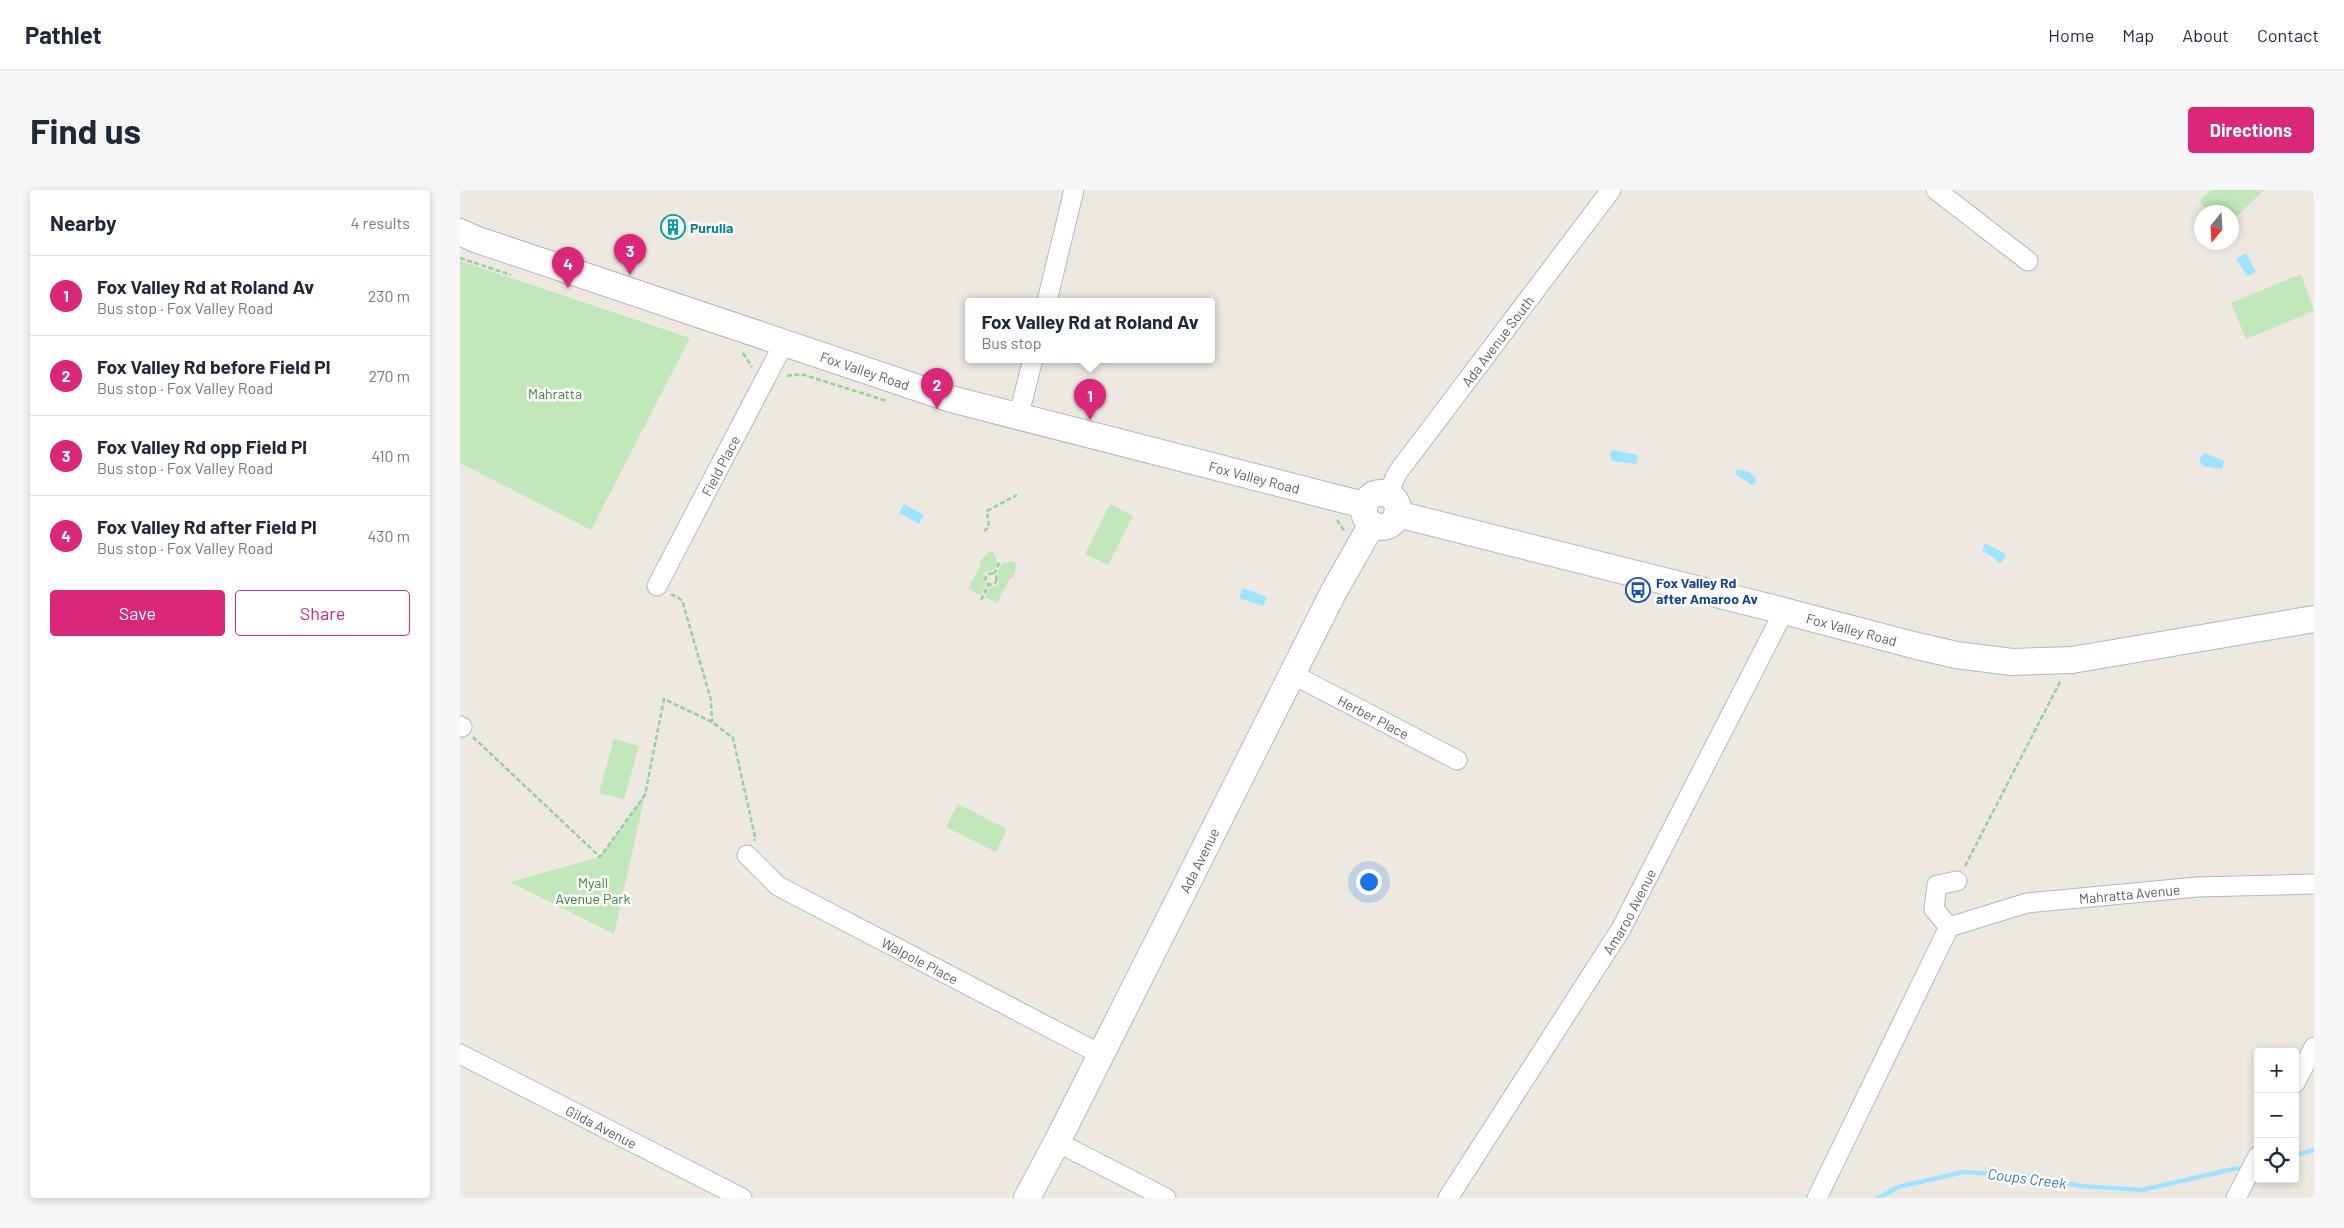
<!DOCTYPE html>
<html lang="en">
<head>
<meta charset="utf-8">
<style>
	body { margin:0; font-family:Barlow,sans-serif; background:#f6f6f7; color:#1f2937 }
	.controls { position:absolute; right:15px; bottom:15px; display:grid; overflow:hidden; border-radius:5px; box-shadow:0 2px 8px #0003 }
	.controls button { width:45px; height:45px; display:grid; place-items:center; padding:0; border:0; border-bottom:1px solid #e0e1e3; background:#fff; color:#1f2937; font:25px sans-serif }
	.compass { position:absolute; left:1734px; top:15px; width:45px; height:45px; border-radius:50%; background:#fff; box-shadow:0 2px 8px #0003; rotate:198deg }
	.you { position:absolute; left:908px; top:691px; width:18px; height:18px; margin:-12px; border:4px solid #fff; border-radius:50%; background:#1a73e8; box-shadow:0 0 0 8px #1a73e833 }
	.badge { display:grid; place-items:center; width:32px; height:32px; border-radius:50%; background:#db2777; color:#fff; font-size:16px; font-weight:700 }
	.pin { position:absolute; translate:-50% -41px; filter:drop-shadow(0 1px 2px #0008) }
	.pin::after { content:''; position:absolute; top:26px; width:18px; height:15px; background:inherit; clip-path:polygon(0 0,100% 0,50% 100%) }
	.popup { position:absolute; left:505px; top:108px; width:250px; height:65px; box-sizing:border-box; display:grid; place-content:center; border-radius:5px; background:#fff; filter:drop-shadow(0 1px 4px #0005); font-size:16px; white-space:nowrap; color:#747a83 }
	.popup b { font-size:19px; color:#1f2937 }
	.popup::after { content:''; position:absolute; left:50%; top:100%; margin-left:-10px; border:10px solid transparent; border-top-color:#fff }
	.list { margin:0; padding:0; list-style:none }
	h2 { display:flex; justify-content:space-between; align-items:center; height:65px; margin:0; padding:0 20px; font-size:21px }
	h2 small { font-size:16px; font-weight:400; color:#747a83 }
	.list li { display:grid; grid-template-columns:32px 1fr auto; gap:15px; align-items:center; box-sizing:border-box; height:80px; padding:0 20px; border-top:1px solid #e0e1e3 }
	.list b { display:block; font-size:19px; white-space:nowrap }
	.list p { margin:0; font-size:16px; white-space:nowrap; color:#747a83 }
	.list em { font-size:16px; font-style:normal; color:#747a83 }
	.actions { display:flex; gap:10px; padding:15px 20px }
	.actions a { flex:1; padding:11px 0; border:1px solid #db2777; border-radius:5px; text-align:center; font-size:18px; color:#db2777 }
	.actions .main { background:#db2777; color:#fff }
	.icon { flex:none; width:28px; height:28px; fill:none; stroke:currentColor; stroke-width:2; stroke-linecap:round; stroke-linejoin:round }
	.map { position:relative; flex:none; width:1854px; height:1008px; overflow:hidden; border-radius:5px }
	header { display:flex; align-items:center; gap:30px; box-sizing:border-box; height:70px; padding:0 25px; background:#fff; border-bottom:1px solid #e0e1e3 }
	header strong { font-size:24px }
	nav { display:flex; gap:28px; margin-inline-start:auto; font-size:18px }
	.intro { display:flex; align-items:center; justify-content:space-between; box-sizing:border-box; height:120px; padding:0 30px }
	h1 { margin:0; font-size:35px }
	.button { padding:12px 22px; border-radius:5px; background:#db2777; color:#fff; font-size:18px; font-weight:700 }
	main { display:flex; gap:30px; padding:0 30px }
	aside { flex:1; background:#fff; border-radius:5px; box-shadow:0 2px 8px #0003 }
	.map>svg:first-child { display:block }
	.green { fill:#c2e7bb }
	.water { fill:#9fe4ff }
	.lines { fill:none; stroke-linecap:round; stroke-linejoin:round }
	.stream { stroke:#9fe4ff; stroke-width:4.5 }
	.street-casing { stroke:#b4b8bc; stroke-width:21 }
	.secondary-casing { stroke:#b3b8bd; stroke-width:28 }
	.path { stroke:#98cf9f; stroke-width:2.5; stroke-dasharray:5 2.5; stroke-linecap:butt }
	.street { stroke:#fff; stroke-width:19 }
	.secondary { stroke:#fff; stroke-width:26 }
	.labels { text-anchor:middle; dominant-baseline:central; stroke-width:5; stroke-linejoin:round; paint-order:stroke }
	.culture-label { font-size:14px; font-weight:bold; fill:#0d838f; stroke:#fff; text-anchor:start }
	.street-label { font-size:14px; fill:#595f63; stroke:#fff }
	.park-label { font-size:14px; fill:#38842f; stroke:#fff }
	.transit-label { font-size:14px; font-weight:bold; fill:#164399; stroke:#fff; text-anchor:start }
	.water-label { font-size:15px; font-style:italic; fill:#337ba4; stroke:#fff }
</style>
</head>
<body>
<header>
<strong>Pathlet</strong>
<nav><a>Home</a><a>Map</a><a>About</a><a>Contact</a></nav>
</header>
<div class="intro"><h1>Find us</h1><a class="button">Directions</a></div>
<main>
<aside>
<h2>Nearby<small>4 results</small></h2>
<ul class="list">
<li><span class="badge">1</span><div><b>Fox Valley Rd at Roland Av</b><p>Bus stop · Fox Valley Road</p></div><em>230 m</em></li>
<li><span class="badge">2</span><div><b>Fox Valley Rd before Field Pl</b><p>Bus stop · Fox Valley Road</p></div><em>270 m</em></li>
<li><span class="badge">3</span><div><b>Fox Valley Rd opp Field Pl</b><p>Bus stop · Fox Valley Road</p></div><em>410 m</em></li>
<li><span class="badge">4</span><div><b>Fox Valley Rd after Field Pl</b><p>Bus stop · Fox Valley Road</p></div><em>430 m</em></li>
</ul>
<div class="actions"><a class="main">Save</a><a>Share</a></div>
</aside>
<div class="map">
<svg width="1854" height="1008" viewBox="0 0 1854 1008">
	<rect width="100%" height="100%" fill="#ede9e1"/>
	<g class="green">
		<path d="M1751,0h53l-32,31v-9h-22l-11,-11z"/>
		<path d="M0,71l230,77 -99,192 -131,-67z"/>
		<path d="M1841,84l13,37 -68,28 -15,-36z"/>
		<path d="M650,314l23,12 -25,49 -23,-11z"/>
		<path d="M529,361l4,1 5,10 -4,8 -8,2 -3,4 3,8 -5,11 -13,-6 13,-25 -2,-2z"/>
		<path d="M553,371l4,4 -4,12 -3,1 -13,25 -12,-6 5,-10 7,-2 2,-4 -2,-8 5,-10z"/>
		<path d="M154,549l25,7 -15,53 -25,-6z"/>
		<path d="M185,605l-31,139 -104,-52 90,-25z"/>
		<path d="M498,614l49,25 -11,23 -50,-25z"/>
	</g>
	<g class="water">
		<path d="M1786,63l10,19 -9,4 -11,-17z"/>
		<path d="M1153,260l25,5 -2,9 -24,-3 -2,-8z"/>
		<path d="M1745,263l19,8 -2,8 -19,-3 -3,-3v-5z"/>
		<path d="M1277,279l12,3 7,6 -1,5 -3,2 -17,-11z"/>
		<path d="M444,314l20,11 -5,9 -20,-11z"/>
		<path d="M1525,353l21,11 -4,8 -4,1 -3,-5 -13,-7z"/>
		<path d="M783,398l24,9 -4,9 -24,-8z"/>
	</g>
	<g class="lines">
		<g class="stream">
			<path d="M1835,965l19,-5"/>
			<path d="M1418,1008l20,-11 66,-15 66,4 51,10 61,4 96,-22"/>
		</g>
		<defs>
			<g id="street">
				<path d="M1476,0l92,71"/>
				<path d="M587,111l27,-111"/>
				<path d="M558,228l15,-59"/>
				<path id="s1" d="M927,304l11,-22 213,-282"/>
				<path id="s2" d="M197,396l127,-243"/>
				<path id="s3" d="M832,484l165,86"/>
				<path d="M0,536l2,1"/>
				<path id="s4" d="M287,665l31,31 322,168"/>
				<path d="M1489,737l-15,-18 3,-24 20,-4"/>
				<path id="s5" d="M0,864l282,144"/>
				<path d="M1835,893l19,-36"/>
				<path d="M597,952l109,56"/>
				<path id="s6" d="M988,1008l173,-269 163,-318"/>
				<path id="s7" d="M1357,1008l132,-271 78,-24 170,-16 117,-3"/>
				<path d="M1776,1008l22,-42"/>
			</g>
			<g id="secondary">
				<path id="s8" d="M0,42l15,7 476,160 413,106"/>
				<circle cx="921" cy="320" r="17"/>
				<path id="s9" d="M937,324l387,97 129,34 43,10 56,7 60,-2 242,-41"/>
				<path id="s10" d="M567,1008l30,-56 276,-549 39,-69"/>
			</g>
		</defs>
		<use href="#street" class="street-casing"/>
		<use href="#secondary" class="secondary-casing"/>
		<g class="path">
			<path d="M0,68l51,17"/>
			<path d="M283,163l9,14"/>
			<path d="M327,186l14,-2 86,27"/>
			<path d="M877,330l8,12"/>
			<path d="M524,341l5,-4 -2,-16 30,-16"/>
			<circle cx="531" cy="389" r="5.5"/>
			<path d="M534,384l6,-13"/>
			<path d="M211,404l11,6 29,100 1,22"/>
			<path d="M521,410l8,-16"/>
			<path d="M13,547l127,120 45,-62 19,-96 48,23 21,16 22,99 -1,4"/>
			<path d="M1505,676l96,-186"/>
		</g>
		<use href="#street" class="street"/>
		<use href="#secondary" class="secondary"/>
	</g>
	<defs>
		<symbol id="building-ring" viewBox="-11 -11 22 22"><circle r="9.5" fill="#fff" stroke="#0f9aa8" stroke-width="1.5"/><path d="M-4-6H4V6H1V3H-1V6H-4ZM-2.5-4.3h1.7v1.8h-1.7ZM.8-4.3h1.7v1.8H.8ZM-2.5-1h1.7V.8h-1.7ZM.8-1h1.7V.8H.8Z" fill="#0f9aa8"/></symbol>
		<symbol id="bus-ring" viewBox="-11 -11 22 22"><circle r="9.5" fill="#fff" stroke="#1a4fb4" stroke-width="1.5"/><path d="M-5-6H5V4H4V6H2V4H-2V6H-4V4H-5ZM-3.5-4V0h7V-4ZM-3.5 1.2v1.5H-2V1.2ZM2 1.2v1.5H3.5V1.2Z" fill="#1a4fb4"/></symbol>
	</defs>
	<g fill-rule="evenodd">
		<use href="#building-ring" x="199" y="23" width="28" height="28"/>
		<use href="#bus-ring" x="1164" y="386" width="28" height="28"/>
	</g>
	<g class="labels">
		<g class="culture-label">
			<text x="230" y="37">Purulia</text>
		</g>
		<g class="street-label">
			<text stroke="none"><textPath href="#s1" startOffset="189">Ada Avenue South</textPath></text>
			<text stroke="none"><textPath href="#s8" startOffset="428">Fox Valley Road</textPath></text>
			<text stroke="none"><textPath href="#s2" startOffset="136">Field Place</textPath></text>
			<text stroke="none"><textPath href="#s8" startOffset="832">Fox Valley Road</textPath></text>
			<text stroke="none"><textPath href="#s9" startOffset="469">Fox Valley Road</textPath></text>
			<text stroke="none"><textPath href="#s3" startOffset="92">Herber Place</textPath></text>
			<text stroke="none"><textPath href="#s10" startOffset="379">Ada Avenue</textPath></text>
			<text stroke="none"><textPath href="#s7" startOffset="486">Mahratta Avenue</textPath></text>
			<text stroke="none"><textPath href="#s6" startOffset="339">Amaroo Avenue</textPath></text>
			<text stroke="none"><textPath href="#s4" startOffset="204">Walpole Place</textPath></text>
			<text stroke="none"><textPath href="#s5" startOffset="159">Gilda Avenue</textPath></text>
		</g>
		<g class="park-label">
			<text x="95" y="203">Mahratta</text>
			<text x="133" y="692">Myall<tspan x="133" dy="16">Avenue Park</tspan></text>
		</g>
		<g class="transit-label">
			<text x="1196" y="392">Fox Valley Rd<tspan x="1196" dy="16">after Amaroo Av</tspan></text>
		</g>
		<g class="water-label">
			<text transform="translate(1567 988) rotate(7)">Coups Creek</text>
		</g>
	</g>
</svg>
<div class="controls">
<button>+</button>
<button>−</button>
<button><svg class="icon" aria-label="locate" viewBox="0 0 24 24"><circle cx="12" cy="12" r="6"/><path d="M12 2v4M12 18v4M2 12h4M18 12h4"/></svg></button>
</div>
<svg class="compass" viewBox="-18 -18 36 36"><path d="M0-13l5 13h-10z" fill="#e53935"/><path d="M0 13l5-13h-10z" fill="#747a83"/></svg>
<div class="you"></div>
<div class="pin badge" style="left:630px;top:230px">1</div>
<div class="popup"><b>Fox Valley Rd at Roland Av</b>Bus stop</div>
<div class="pin badge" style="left:477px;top:219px">2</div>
<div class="pin badge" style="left:170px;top:85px">3</div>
<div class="pin badge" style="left:108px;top:98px">4</div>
</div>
</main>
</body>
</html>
